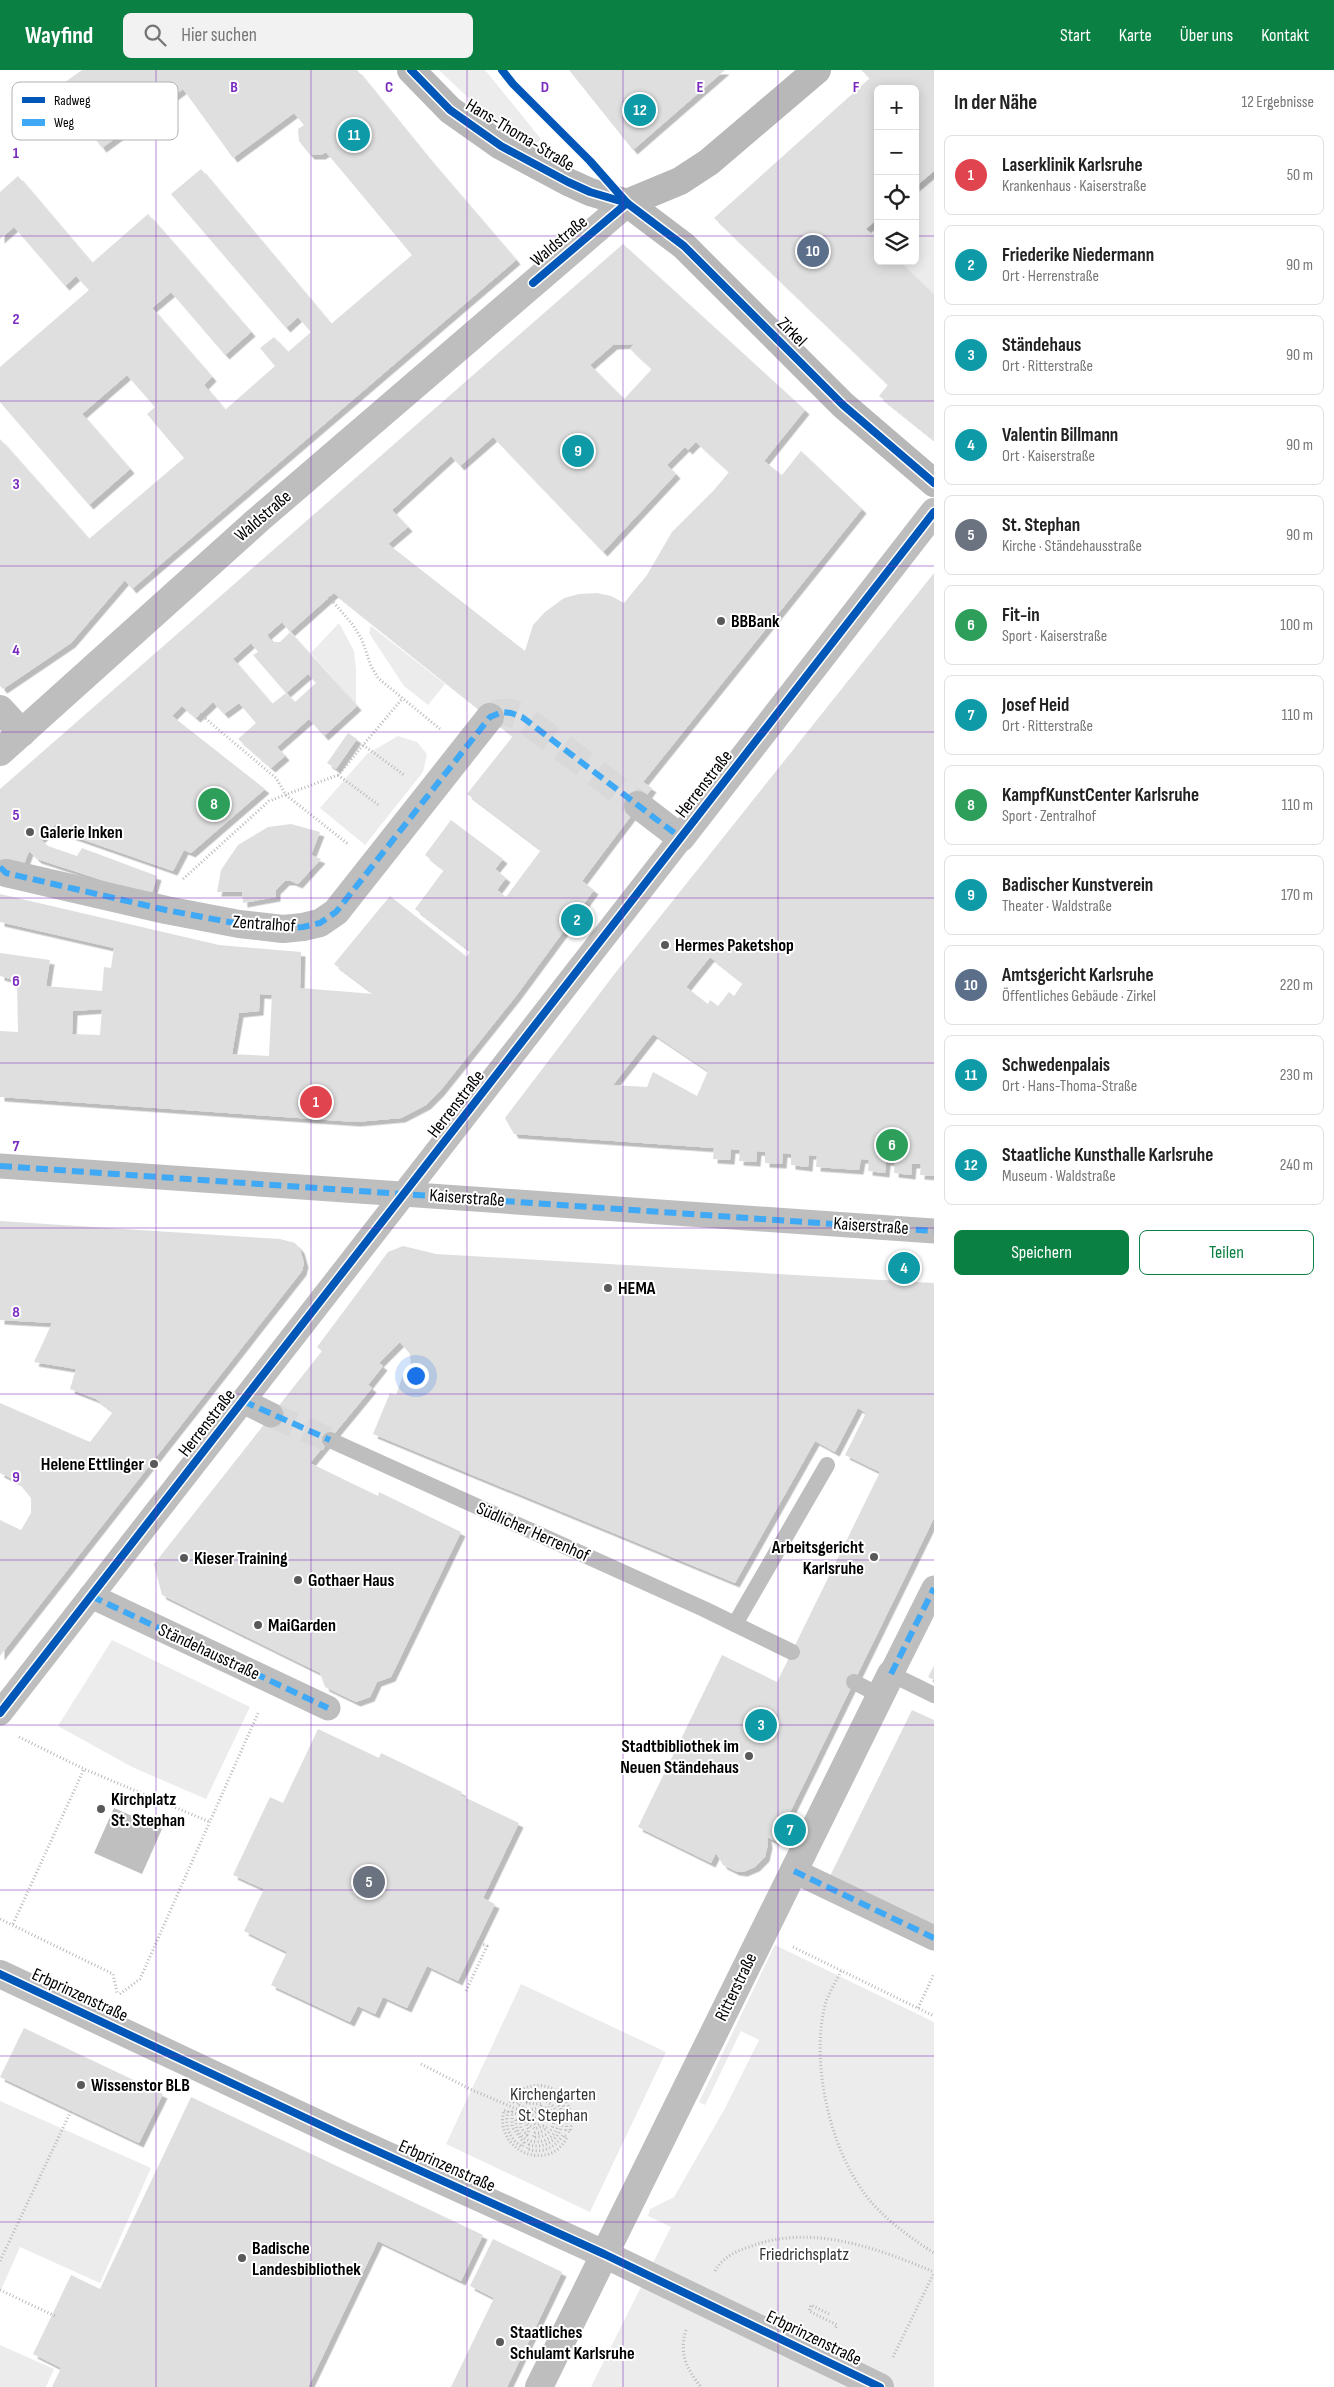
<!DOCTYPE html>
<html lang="de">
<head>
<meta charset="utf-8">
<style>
	body { margin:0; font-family:"Sofia Sans Condensed",sans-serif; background:#f2f2f2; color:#222 }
	.controls { position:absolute; right:15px; top:15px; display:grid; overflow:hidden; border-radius:8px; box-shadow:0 2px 12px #0003 }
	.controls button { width:45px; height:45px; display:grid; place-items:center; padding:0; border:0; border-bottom:1px solid #e0e0e0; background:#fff; color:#222; font:25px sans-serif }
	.you { position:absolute; left:415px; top:1305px; width:18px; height:18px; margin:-12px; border:4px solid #fff; border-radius:50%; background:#1a73e8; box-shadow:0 0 0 8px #1a73e833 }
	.badge { display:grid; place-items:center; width:32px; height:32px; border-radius:50%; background:#0b8043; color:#fff; font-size:16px; font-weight:700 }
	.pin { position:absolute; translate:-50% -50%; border:2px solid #fff; box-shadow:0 1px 5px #0006 }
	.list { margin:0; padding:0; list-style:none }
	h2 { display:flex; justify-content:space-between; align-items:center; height:65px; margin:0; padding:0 20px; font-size:21px }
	h2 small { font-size:16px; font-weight:400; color:#767676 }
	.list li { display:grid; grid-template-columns:32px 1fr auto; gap:15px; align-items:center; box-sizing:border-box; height:80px; margin:0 10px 10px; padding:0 10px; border:1px solid #e0e0e0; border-radius:8px }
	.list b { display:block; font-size:19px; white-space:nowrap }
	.list p { margin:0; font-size:16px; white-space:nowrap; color:#767676 }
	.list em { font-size:16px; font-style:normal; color:#767676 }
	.actions { display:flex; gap:10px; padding:15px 20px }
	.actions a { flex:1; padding:11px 0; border:1px solid #0b8043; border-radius:8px; text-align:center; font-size:18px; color:#0b8043 }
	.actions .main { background:#0b8043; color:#fff }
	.icon { flex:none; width:28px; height:28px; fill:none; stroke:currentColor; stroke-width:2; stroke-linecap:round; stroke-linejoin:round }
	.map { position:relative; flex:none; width:934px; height:2317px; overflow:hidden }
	header { display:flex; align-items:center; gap:30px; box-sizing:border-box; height:70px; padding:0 25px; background:#0b8043; color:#fff }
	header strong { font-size:24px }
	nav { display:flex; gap:28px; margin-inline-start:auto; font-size:18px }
	.search { width:350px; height:45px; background:#f2f2f2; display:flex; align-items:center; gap:12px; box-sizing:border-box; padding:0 18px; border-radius:8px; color:#767676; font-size:19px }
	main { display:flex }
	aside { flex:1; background:#fff }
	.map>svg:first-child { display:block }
	.green { fill:#ececec }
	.water { fill:#bfbfbf }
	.building { fill:#dfdfdf; fill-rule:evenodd; filter:url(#shadow) }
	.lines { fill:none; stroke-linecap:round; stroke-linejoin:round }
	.pedestrian-tunnel { stroke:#d9d9d9; stroke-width:25; stroke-dasharray:25 12; stroke-linecap:butt }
	.minor-tunnel { stroke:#d9d9d9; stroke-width:28; stroke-dasharray:28 14; stroke-linecap:butt }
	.path { stroke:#b9b9b9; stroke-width:3; stroke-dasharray:1 2.5; stroke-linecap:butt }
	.service { stroke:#bebebe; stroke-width:16 }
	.pedestrian { stroke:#bebebe; stroke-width:25 }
	.minor { stroke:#bebebe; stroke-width:28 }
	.secondary { stroke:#b8b8b8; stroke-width:28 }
	.quiet { stroke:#3fa9f5; stroke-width:6; stroke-dasharray:12 6; stroke-linecap:butt }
	.cycleway-casing { stroke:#fff; stroke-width:11 }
	.cycleway { stroke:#0057b8; stroke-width:8 }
	.grid { fill:none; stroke:#7b2cbf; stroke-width:1; stroke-opacity:0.55 }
	.poi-dot { fill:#595959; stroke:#fff; stroke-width:2 }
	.labels { text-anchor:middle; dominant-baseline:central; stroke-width:4; stroke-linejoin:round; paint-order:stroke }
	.street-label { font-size:18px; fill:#000; stroke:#fff }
	.poi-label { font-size:18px; font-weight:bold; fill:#000; stroke:#fff; text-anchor:start }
	.park-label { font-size:18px; fill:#333; stroke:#fff }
	.key { fill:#fff; stroke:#b2b2b2; stroke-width:1 }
	.key-label { font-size:14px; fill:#000 }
	.grid-label { font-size:16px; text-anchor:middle; font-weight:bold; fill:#7b2cbf; stroke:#fff; stroke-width:4; stroke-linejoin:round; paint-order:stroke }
</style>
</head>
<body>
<header>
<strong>Wayfind</strong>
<div class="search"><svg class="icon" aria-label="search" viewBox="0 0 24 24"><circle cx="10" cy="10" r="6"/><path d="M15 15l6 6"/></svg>Hier suchen</div>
<nav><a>Start</a><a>Karte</a><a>Über uns</a><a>Kontakt</a></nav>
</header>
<main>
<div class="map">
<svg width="934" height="2317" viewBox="0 0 934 2317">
	<defs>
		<filter id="shadow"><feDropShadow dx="4.5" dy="4.5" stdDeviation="0" flood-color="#0004"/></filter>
	</defs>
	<rect width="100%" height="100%" fill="#fff"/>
	<g class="green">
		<path d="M439,0h46l56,69 -5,5 -52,-31z"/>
		<path d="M934,101v124l-35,-34h16v-74z"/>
		<path d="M878,148v22l-12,-11z"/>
		<path d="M339,553l15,28 2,19v34l-45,-51z"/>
		<path d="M371,556l74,58 -17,21 -24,-19 -35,-53z"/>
		<path d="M398,666l19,6 10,12 -4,18 -58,73 -45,-37 47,-54z"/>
		<path d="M112,1570l138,67 -44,92 -74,-32 -74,-41z"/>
		<path d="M775,1875l159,77v365h-343l80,-160 -23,-11 2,-7 24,-12 50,-87 35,-70 -18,-9 -36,74 -6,-3z"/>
		<path d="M521,1914l145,68 -76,160 -144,-68z"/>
		<path d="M0,2031l151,67 -51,115 -80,-36 -20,45z"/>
		<path d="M0,2275l54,24 -8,18h-46z"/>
	</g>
	<path class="water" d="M114,1738l48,21 -20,45 -48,-21z"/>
	<g class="building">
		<path d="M82,0h275l69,85 90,105 -384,329 -7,-9 -54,63 -68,46 -3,-3v-247l89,100 95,-81 -37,-44 8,-7 -28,-32 -45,39 48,55 -41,36 -89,-103v-35l89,-77 -13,-14 -11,10 -51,-59 -14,12v-47l18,-16 74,87 56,-49 103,118 -26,23 -54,-63 -19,16 60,69 -8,8 21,25 50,-44 -15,-18 14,-11 14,15 23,-20 -13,-15 -12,11 -115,-134 30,-25 130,155 81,-69 -86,-103 -5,3h-11l-11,-14 -1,-12 6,-4 -10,-12 -61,45 -50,-69 -81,59 -44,-61z"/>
		<path d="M569,0h156l-92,80z"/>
		<path d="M861,0h73v101l-19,16v-98h-37v129l-12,11 12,11v21h21l35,34v145l-55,-44 9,-11 -174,-167 156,-140z"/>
		<path d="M623,174l182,166 -41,51 18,14 19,-24 61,58 -219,273 9,6 -70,93 12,9 -78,106 -76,95 -14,14 -25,13 -45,4 -356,-25v-66l18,1 -1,-51 -17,-5v-23l50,7 -4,26 56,5 2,-24 7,1 3,-20 -114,-26v-28l219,51 82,7 -1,36 74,6 -40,-30 56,-68 77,61 3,-6 -55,-42 29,-39 -19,-15 26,-35 52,39 -8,10 11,9 -9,12 9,7 35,-47 -74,-56 46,-58 -179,-143 -44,39 -8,-10 -15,13 5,7h8l10,-10 67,74 -33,30 -15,-17 -32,28 8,9 -14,12 -33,-29 18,-16 -17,-20 -15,11 -11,-12 -17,16 -14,-12 -10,10 93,73 -74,64 -7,-3 -11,21 -109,-38 -8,-9 -16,15 8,7 29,10 5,-8 75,28 -6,20 -114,-37 -8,-8 -6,16 -23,12v-90zM634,274l-4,5 22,20 -28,30 -34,-34 23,-20zM493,367l110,115 73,-78 -9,-9 18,-18 3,3 8,-8 33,30 -15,18 -42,42 -25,43 -23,28 -13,-7 -14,-3 -18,1 -15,4 -19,14 -12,13 -8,26 -137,-107 20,-17 -16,-17 59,-54 9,10zM251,573l7,9 -5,3 33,38 22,-19 8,9 -21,19 -9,-9 -14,11 -39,-45zM260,924l12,1 -3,61 -37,-2 7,-41 20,-2zM102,939l-2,26 -28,-1 1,-23z"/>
		<path d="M934,503v603l-14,-1 1,-11h-9l-1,11 -17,-2 1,-11 -9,-1 -1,12 -17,-2 1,-11 -8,-1 -2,11 -43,-3 1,-11 -8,-1 -1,12 -17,-2v-11l-8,-1 -1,11 -17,-1v-11l-8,-1 -1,11 -17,-1 1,-11 -9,-1 -1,11 -17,-1 1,-11 -200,-14 -9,-16 111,-146zM710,887l33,26 -9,13 -5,-4 -11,14 -8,-6 -2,4 -22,-17zM653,964l55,37 -11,25 -44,-24 -6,15 -34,-2z"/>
		<path d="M348,663l9,6 -21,30 -9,-6z"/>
		<path d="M291,754l29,8 -9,23 10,4 -23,25 -7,-3h-6l-9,9v7l-33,6 -1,-11h-25l4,-22 17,-25 30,-18z"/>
		<path d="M0,1151l280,18 15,4 5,6 4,14 -2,8 -302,385v-136l21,10 10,-17v-15l-13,-16 -18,-9v-70l90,39 23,-30 -17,-13 -26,-10 6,-20 -42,-7 18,-39 -52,-3z"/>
		<path d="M403,1176l33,8 498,29v235l-158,323 -9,-4 1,7 -3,13 -10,10 -12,5 -8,-1 -12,-6 -7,-12 -5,10 -73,-36 84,-172 55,27 103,-210 -35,-17 21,-42 -8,-5 -23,44 -20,-11 -80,142 -362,-149 17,-41 6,2 9,-25 6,-2 -1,-14 -10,-12 -21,21 4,3 -15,19 4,3 -62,75 68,33 1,-4 82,40 -70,145 -14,5 -7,15 -14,5 -31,-15 -5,-14 -4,-2 -154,-76 -8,-31 168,-213 -5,-4 71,-95z"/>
		<path d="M934,1596v14l-6,-3z"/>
		<path d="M912,1640l22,10v207l-104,-51z"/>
		<path d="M318,1659l61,29 2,-5 81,39 -2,3 59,28 -36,75 12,6 -37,77 -31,-15 -20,42 -24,-11 -8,17 -17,-8 -8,16 -79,-37 16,-33 -43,-21 20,-42 -31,-14 37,-78 13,6z"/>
		<path d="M24,1958l139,66 -24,49 -139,-66z"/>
		<path d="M191,2027l292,138 -22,46 -83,-40 -70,146h-256l9,-19 -28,-14 19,-39 19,-40 29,14z"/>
		<path d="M493,2169l69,33 -55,115h-56l43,-89 -24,-12z"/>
	</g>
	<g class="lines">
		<path class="pedestrian-tunnel" d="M271,1345l59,25"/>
		<path class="minor-tunnel" d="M490,647c11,-7 20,-5 32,0l116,88"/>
		<g class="path">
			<path d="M329,527l24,28 9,15 9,26 7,12 62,51"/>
			<path d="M200,644l76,64 10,17 62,49"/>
			<path d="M363,675l41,30"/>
			<path d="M338,705l42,31"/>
			<path d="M183,809l86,-78 69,-26 64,-76"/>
			<path d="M898,1211l3,-21"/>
			<path d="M19,1667l65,32 126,53"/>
			<path d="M0,1849l113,55 4,19"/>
			<path d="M13,1854l71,-155"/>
			<path d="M793,1877l141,69"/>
			<path d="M841,1901c-5,11 -13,23 -16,34 -15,60 6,151 47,198 18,20 39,35 62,50"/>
			<path d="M466,1921l21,-45 -10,-4"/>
			<path d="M120,1924l20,-15 119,-268"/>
			<path d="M918,1938l16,-34"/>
			<path d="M421,1994l51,26 59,25 5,-3 5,1 4,8 4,1 -1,-9 -3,-3 2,-4c14,13 5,33 -14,31l2,-4h4l8,-5 -4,-2 -8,3 -10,-7 4,8 -2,5 -6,-7 -1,-8 -4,-2c-3,33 48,32 42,-5 -7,-12 -20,-19 -33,-10l17,1 -2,4 -11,2 -12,-6 11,-8h18l2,-4 -20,-1 -15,11 -4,-1c26,-33 71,-9 61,31l-4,-2c3,-15 -1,-27 -13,-36l-2,4c25,17 6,55 -22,47l-2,4c15,5 28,-1 36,-14l4,2c-17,37 -74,14 -63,-27l4,2c-4,14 2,27 14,35l2,-4 -12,-16v-15l22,9"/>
			<circle cx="537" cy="2051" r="3.5"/>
			<path d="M0,2191l71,-150"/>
			<path d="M715,2201c7,-13 21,-20 34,-24 62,-24 128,1 185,25"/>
			<path d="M0,2220l57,27"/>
			<path d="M829,2244l-18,-9 -2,6 28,14 -2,4"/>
			<path d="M686,2260c-7,24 0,38 15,57"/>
			<path d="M893,2287l41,-84"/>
		</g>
		<g class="service">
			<path d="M330,1370l374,169 88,43"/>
			<path d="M735,1554l92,-159"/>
			<path d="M891,1604l43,21"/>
			<path d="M854,1612l27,14"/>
		</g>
		<g class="pedestrian">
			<path d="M0,1096l934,65"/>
			<path d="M243,1331l28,14"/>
			<path d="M91,1526l237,112"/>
			<path d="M891,1604l43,-86"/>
			<path d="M0,1643l681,-875"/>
			<path d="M794,1801l140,67"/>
		</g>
		<g class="minor">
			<path d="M0,639l22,24"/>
			<path d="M0,682l258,-232 369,-317"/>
			<path d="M638,735l43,33 253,-326"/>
			<path d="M6,803l160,37 73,14 44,5 20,-2 17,-4 16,-11 154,-195"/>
			<path d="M0,1904l346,163 258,117 276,133"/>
			<path d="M539,2317l352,-713"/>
		</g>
		<g class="secondary">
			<path d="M411,0l39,40 51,36 67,36 22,10 37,11 57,43 159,159 91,78"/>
			<path d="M627,133l53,-22 29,-19 108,-92"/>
		</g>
		<g class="quiet">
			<path d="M0,797l6,6 160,37 73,14 44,5 20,-2 17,-4 16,-11 154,-195 12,-5 9,1 11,4 159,121 -2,3"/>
			<path d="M0,1096l934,65"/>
			<path d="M243,1331l87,39"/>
			<path d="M91,1526l237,112"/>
			<path d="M891,1604l43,-86"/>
			<path d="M794,1801l140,67"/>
		</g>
		<defs>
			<g id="cycleway">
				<path d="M411,0l39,40 51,36 67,36 22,10 37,11"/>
				<path d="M502,0l11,14 77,77 37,42 57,43 159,159 91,78"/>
				<path d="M533,213l94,-80"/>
				<path d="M0,1643l934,-1201"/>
				<path d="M0,1904l346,163 258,117 276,133"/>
			</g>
		</defs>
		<use href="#cycleway" class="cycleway-casing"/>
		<use href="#cycleway" class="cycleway"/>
	</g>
	<path class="grid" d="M156,0v2317M311,0v2317M467,0v2317M623,0v2317M778,0v2317M0,166h878M915,166h19M0,331h934M0,496h934M0,662h934M0,828h934M0,993h934M0,1158h934M0,1324h934M0,1490h934M0,1655h934M0,1820h934M0,1986h934M0,2152h934"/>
	<g class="poi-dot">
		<circle cx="721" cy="551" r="5"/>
		<circle cx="30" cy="762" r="5"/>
		<circle cx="665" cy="875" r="5"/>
		<circle cx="608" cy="1218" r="5"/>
		<circle cx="154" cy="1394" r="5"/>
		<circle cx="874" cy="1487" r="5"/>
		<circle cx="184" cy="1488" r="5"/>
		<circle cx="298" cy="1510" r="5"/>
		<circle cx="258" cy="1555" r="5"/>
		<circle cx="749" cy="1686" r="5"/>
		<circle cx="101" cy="1739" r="5"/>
		<circle cx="81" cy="2015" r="5"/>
		<circle cx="242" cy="2188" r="5"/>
		<circle cx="500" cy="2272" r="5"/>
	</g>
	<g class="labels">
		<g class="street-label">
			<text transform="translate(520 65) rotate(31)">Hans-Thoma-Straße</text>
			<text transform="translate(559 171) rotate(-40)">Waldstraße</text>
			<text transform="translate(792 262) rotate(45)">Zirkel</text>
			<text transform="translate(263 446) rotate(-41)">Waldstraße</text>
			<text transform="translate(704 714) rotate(-52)">Herrenstraße</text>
			<text transform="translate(264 854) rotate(4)">Zentralhof</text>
			<text transform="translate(456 1034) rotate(-52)">Herrenstraße</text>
			<text transform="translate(467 1128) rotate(4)">Kaiserstraße</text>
			<text transform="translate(871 1156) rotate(4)">Kaiserstraße</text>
			<text transform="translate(207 1353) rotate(-52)">Herrenstraße</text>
			<text transform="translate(533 1462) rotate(24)">Südlicher Herrenhof</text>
			<text transform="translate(209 1582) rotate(25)">Ständehausstraße</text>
			<text transform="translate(736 1917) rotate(-64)">Ritterstraße</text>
			<text transform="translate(80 1925) rotate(25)">Erbprinzenstraße</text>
			<text transform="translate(447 2096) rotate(24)">Erbprinzenstraße</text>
			<text transform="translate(814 2268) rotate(26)">Erbprinzenstraße</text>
		</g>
		<g class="poi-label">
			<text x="731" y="551">BBBank</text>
			<text x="40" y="762">Galerie Inken</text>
			<text x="675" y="875">Hermes Paketshop</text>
			<text x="618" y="1218">HEMA</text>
			<text x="144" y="1394" text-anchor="end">Helene Ettlinger</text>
			<text x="864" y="1477" text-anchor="end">Arbeitsgericht<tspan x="864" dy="21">Karlsruhe</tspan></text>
			<text x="194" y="1488">Kieser Training</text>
			<text x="308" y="1510">Gothaer Haus</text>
			<text x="268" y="1555">MaiGarden</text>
			<text x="739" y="1676" text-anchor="end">Stadtbibliothek im<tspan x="739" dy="21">Neuen Ständehaus</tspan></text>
			<text x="111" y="1729">Kirchplatz<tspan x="111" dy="21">St. Stephan</tspan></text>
			<text x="91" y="2015">Wissenstor BLB</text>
			<text x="252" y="2178">Badische<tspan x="252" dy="21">Landesbibliothek</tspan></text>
			<text x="510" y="2262">Staatliches<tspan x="510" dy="21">Schulamt Karlsruhe</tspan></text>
		</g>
		<g class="park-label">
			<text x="553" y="2024">Kirchengarten<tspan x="553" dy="21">St. Stephan</tspan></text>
			<text x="804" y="2184">Friedrichsplatz</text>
		</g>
	</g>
	<rect x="12" y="12" width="166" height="58" rx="8" class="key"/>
	<rect x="22" y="27" width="23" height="6" fill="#0057b8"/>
	<rect x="22" y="49" width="23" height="7" fill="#3fa9f5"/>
	<g class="key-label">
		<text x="54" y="35">Radweg</text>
		<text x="54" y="57">Weg</text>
	</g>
	<g class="grid-label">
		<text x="234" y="22">B</text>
		<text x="389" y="22">C</text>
		<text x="545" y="22">D</text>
		<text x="700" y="22">E</text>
		<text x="856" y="22">F</text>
		<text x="16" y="88">1</text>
		<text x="16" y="254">2</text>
		<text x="16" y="419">3</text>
		<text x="16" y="585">4</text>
		<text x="16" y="750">5</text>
		<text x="16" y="916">6</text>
		<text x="16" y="1081">7</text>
		<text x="16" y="1247">8</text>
		<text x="16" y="1412">9</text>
	</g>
</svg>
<div class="controls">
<button>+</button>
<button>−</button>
<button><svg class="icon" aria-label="locate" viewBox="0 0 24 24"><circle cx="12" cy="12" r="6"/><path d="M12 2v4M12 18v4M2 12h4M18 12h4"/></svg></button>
<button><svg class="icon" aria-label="layers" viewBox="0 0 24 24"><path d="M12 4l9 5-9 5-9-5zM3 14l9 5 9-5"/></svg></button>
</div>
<div class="you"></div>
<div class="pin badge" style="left:316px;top:1032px;background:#e0444e">1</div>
<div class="pin badge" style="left:577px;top:850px;background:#0f9aa8">2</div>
<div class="pin badge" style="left:761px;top:1655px;background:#0f9aa8">3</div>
<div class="pin badge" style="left:904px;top:1198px;background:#0f9aa8">4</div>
<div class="pin badge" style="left:369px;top:1812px;background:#6b7280">5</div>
<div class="pin badge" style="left:892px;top:1075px;background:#2e9e5b">6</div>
<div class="pin badge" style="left:790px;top:1760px;background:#0f9aa8">7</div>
<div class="pin badge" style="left:214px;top:734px;background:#2e9e5b">8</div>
<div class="pin badge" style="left:578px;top:381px;background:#0f9aa8">9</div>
<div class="pin badge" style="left:813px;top:181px;background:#5c6f8a">10</div>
<div class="pin badge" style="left:354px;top:65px;background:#0f9aa8">11</div>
<div class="pin badge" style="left:640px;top:40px;background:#0f9aa8">12</div>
</div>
<aside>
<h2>In der Nähe<small>12 Ergebnisse</small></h2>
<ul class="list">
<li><span class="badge" style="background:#e0444e">1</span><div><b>Laserklinik Karlsruhe</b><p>Krankenhaus · Kaiserstraße</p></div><em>50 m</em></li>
<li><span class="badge" style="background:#0f9aa8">2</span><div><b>Friederike Niedermann</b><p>Ort · Herrenstraße</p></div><em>90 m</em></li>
<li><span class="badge" style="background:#0f9aa8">3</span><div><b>Ständehaus</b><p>Ort · Ritterstraße</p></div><em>90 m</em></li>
<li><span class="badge" style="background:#0f9aa8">4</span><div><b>Valentin Billmann</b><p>Ort · Kaiserstraße</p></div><em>90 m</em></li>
<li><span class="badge" style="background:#6b7280">5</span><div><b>St. Stephan</b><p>Kirche · Ständehausstraße</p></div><em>90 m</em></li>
<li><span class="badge" style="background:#2e9e5b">6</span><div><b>Fit-in</b><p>Sport · Kaiserstraße</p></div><em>100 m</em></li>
<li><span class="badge" style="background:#0f9aa8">7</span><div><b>Josef Heid</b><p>Ort · Ritterstraße</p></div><em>110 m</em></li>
<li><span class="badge" style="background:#2e9e5b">8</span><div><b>KampfKunstCenter Karlsruhe</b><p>Sport · Zentralhof</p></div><em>110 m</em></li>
<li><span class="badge" style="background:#0f9aa8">9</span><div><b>Badischer Kunstverein</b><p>Theater · Waldstraße</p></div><em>170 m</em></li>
<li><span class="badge" style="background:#5c6f8a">10</span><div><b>Amtsgericht Karlsruhe</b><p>Öffentliches Gebäude · Zirkel</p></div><em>220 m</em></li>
<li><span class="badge" style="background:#0f9aa8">11</span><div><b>Schwedenpalais</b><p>Ort · Hans-Thoma-Straße</p></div><em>230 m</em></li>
<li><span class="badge" style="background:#0f9aa8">12</span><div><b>Staatliche Kunsthalle Karlsruhe</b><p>Museum · Waldstraße</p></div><em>240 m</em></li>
</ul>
<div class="actions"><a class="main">Speichern</a><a>Teilen</a></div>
</aside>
</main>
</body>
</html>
